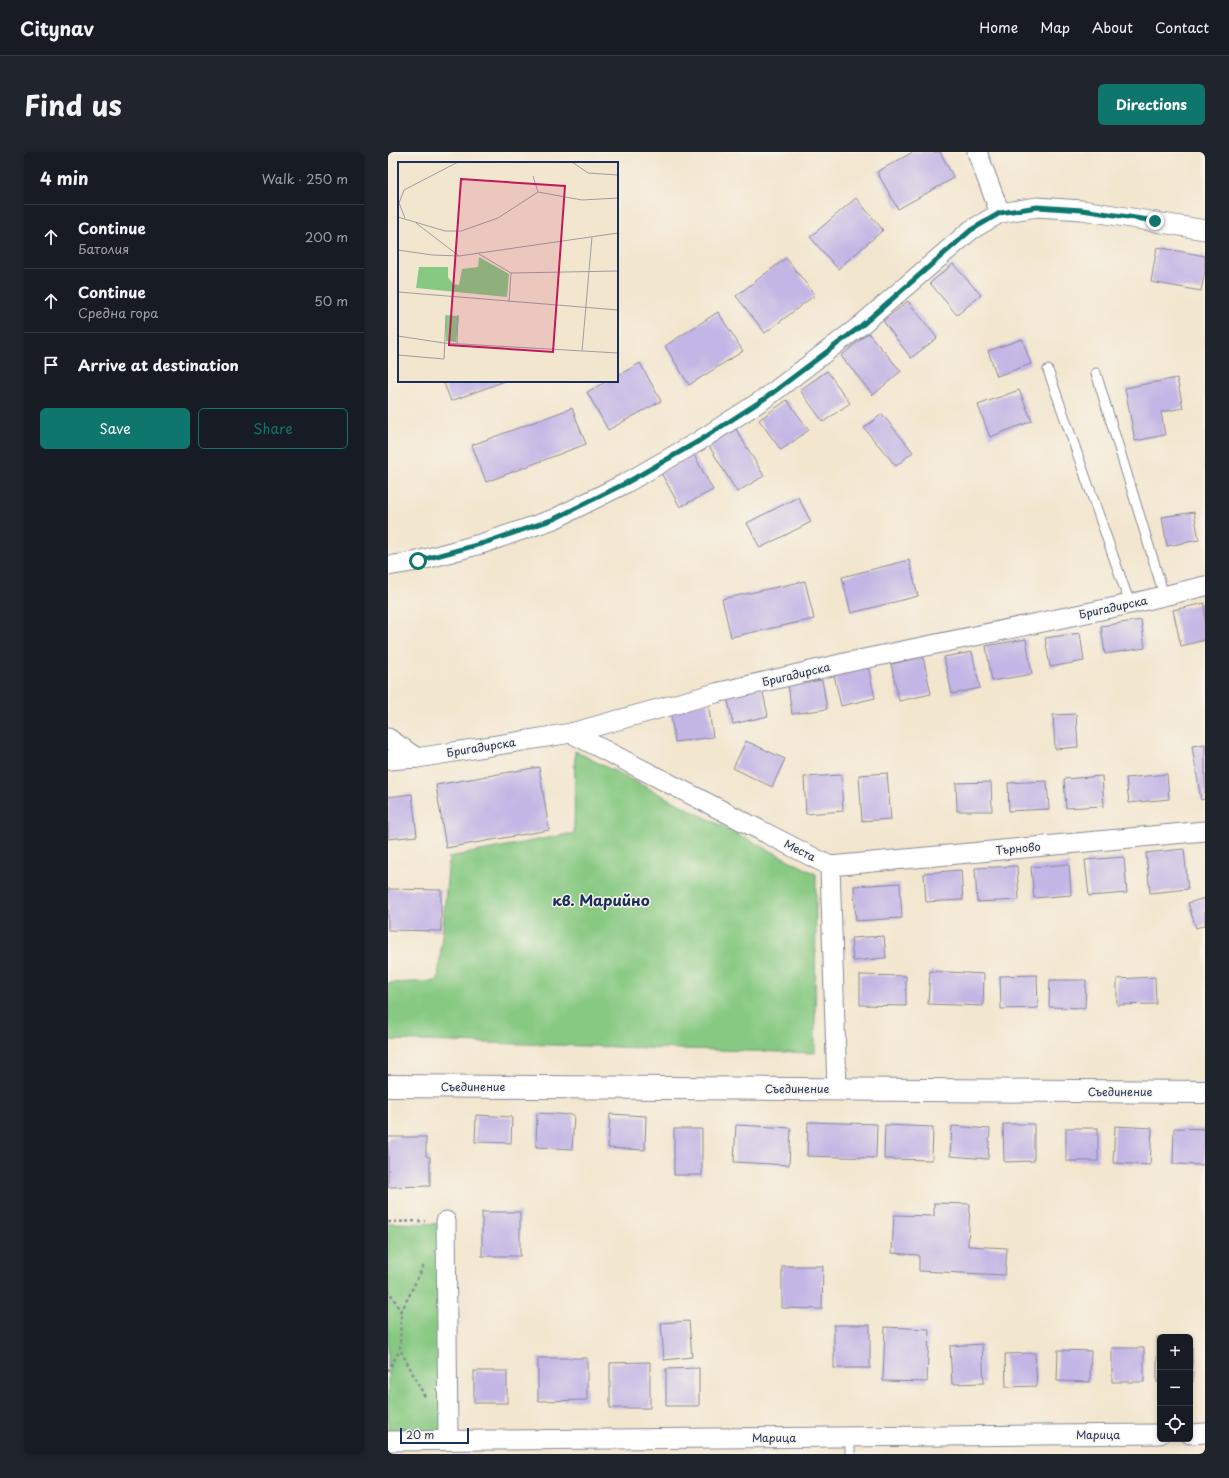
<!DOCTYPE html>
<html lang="en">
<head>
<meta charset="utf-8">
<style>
	body { margin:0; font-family:"Playpen Sans",sans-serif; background:#20242c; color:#f1f3f6 }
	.controls { position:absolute; right:12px; bottom:12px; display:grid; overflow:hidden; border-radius:6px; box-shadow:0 2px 6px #0003 }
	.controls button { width:36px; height:36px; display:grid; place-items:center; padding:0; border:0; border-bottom:1px solid #363941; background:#171b24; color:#f1f3f6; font:20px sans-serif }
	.scale { position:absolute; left:12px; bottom:10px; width:69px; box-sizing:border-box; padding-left:4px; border:2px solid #1b2f5e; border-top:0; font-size:11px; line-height:14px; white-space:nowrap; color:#1b2f5e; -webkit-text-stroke:3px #f7f3e8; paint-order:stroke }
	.stop { position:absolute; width:12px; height:12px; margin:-9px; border:3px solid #0f766e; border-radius:50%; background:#fff }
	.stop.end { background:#0f766e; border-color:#fff; box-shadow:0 1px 4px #0008 }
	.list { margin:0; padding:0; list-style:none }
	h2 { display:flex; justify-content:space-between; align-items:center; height:52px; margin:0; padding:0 16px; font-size:17px }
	h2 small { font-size:13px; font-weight:400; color:#9ea1a6 }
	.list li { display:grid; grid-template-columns:26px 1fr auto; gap:12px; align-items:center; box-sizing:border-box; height:64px; padding:0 16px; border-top:1px solid #363941 }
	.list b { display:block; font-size:15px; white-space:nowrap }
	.list p { margin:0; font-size:13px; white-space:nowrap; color:#9ea1a6 }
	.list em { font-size:13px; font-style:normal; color:#9ea1a6 }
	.actions { display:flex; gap:8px; padding:12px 16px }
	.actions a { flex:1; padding:9px 0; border:1px solid #0f766e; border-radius:6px; text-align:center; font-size:14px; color:#0f766e }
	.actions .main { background:#0f766e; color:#fff }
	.icon { flex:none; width:22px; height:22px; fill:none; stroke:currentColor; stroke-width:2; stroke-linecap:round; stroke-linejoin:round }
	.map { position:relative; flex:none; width:817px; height:1302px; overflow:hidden; border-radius:6px }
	header { display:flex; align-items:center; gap:24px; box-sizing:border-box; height:56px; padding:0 20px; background:#171b24; border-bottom:1px solid #363941 }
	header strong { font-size:19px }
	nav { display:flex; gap:22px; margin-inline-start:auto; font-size:14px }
	.intro { display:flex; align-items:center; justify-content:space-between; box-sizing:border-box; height:96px; padding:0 24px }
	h1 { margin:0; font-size:28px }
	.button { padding:10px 18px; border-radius:6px; background:#0f766e; color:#fff; font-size:14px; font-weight:700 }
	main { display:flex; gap:24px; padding:0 24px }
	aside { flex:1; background:#171b24; border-radius:6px; box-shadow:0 2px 6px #0003 }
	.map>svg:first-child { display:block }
	.green { fill:#87c982; stroke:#517c70 }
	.building { fill:#c3b5e5 }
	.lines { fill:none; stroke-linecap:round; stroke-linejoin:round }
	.service-casing { stroke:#878a96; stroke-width:11 }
	.minor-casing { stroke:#878a96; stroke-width:21 }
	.tertiary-casing { stroke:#878a96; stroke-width:24 }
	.path { stroke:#878a96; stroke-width:2.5; stroke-dasharray:3 3; stroke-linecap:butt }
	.service { stroke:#fff; stroke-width:9 }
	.minor { stroke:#fff; stroke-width:19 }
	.tertiary { stroke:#fff; stroke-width:22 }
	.route { stroke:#0f766e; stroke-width:5 }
	.labels { text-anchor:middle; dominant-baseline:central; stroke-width:3; stroke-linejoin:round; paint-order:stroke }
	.street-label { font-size:11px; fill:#1b2f5e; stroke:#f7f3e8 }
	.district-label { font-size:15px; font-weight:bold; fill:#1b2f5e; stroke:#f7f3e8 }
	.inset-road { fill:none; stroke:#9d9da2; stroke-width:1 }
	.view { fill:#c2185b; fill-opacity:0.15; stroke:#c2185b; stroke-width:2 }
	.inset-edge { fill:none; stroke:#1b2f5e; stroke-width:2 }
</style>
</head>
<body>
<header>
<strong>Citynav</strong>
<nav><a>Home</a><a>Map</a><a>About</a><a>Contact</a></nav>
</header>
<div class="intro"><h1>Find us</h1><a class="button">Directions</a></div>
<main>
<aside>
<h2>4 min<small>Walk · 250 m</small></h2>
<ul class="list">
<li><svg class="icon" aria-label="ahead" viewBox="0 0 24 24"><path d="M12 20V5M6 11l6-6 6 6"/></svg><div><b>Continue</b><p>Батолия</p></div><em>200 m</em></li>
<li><svg class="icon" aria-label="ahead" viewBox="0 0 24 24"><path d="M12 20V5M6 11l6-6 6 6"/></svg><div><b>Continue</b><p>Средна гора</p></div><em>50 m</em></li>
<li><svg class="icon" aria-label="arrive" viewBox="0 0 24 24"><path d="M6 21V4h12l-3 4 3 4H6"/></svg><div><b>Arrive at destination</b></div></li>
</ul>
<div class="actions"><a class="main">Save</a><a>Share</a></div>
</aside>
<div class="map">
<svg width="817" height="1302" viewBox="0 0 817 1302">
	<rect width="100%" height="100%" fill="#f7f3e8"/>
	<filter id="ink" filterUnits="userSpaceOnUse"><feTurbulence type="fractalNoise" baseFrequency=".025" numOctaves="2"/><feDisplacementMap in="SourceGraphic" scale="8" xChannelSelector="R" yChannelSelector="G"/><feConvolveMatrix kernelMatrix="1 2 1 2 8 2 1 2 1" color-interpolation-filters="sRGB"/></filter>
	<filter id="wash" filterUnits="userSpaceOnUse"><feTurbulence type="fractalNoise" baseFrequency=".012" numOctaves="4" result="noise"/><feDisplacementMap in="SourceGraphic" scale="16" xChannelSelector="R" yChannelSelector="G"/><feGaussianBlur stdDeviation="0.9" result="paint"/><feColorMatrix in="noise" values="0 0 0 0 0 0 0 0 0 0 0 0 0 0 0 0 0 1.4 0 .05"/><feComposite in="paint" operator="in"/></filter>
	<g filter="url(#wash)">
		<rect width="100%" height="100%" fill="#f3e6cf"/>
		<g class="green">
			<path d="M187,599l241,123 -1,179 -427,-13v-57l50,-2 11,-124 125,-24z"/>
			<path d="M0,1071l59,1 -4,210 -55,-2z"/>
		</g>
		<g id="blocks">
			<g class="building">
				<path d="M525,0h27l14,26 -56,31 -21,-37z"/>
				<path d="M468,46l27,32 -45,39 -28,-32z"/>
				<path d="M769,95l48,9v15l-4,20 -50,-9z"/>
				<path d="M398,106l29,37 -50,38 -29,-37z"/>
				<path d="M565,112l28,31 -24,20 -27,-32z"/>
				<path d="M520,149l29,37 -26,20 -28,-37z"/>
				<path d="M330,160l25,39 -54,34 -24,-39z"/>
				<path d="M480,181l33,38 -28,24 -32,-39z"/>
				<path d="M634,187l9,25 -34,12 -9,-25z"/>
				<path d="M252,211l21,38 -53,29 -21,-38 20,-11h10v-5z"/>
				<path d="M439,219l23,32 -27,19 -23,-32z"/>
				<path d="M789,226l6,30 -22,4 4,23 -30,6 -10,-53z"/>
				<path d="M55,229h62l-54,20z"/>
				<path d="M631,238l13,31 -42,16 -12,-32z"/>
				<path d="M399,248l22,30 -28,20 -22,-30z"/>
				<path d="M184,256l14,36 -100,38 -14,-37z"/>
				<path d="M494,262l31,38 -17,14 -32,-38z"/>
				<path d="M348,277l28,47 -27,16 -28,-46z"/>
				<path d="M306,303l19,35 -33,17 -19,-34z"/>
				<path d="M410,345l13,25 -51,26 -13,-25z"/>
				<path d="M806,360l5,28 -32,6 -5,-29z"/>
				<path d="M521,408l9,36 -67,17 -9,-36z"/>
				<path d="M417,429l9,38 -83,18 -9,-38z"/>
				<path d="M817,451v37l-24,6 -8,-36z"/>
				<path d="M753,468l4,28 -40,6 -4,-28z"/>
				<path d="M692,481l4,28 -34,6 -5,-29z"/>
				<path d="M638,487l6,35 -40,7 -6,-35z"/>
				<path d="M584,500l8,36 -28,6 -8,-37z"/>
				<path d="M535,505l8,37 -32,7 -8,-37z"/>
				<path d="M479,510l8,36 -34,8 -8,-36z"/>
				<path d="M434,528l5,29 -35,5 -4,-29z"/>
				<path d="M374,536l6,28 -35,8 -6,-28z"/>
				<path d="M320,551l5,34 -38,5 -5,-33z"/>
				<path d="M688,562l2,33 -23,2 -2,-34z"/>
				<path d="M358,589l39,18 -13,28 -39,-19z"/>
				<path d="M817,592v55l-4,1 -9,-54z"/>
				<path d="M151,615l10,63 -103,18 -10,-63z"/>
				<path d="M499,621l4,46 -29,2 -3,-46z"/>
				<path d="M779,622l2,25 -40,4 -3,-25z"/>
				<path d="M453,623l2,36 -37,3 -2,-37z"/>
				<path d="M714,624l2,30 -38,2 -2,-29z"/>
				<path d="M659,629l2,28 -40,2 -1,-28z"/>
				<path d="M603,630l1,29h-35l-1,-28z"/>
				<path d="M24,642l5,42 -29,3v-42z"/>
				<path d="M796,697l4,40 -38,4 -4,-40z"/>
				<path d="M736,705l3,36 -38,3 -4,-36z"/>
				<path d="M681,712l2,31 -37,3 -3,-31z"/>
				<path d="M629,714l2,34 -42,2 -2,-34z"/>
				<path d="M573,718l2,30 -37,2 -2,-29z"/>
				<path d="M512,731l2,35 -46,3 -2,-35z"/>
				<path d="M0,737l53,1v41l-53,-1z"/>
				<path d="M817,746v27l-9,3 -8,-25z"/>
				<path d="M496,784l2,22 -33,3 -2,-23z"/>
				<path d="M542,819l54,3 -1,32 -55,-2z"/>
				<path d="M472,823l46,1v30l-46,-1z"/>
				<path d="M649,823l1,33 -37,1 -1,-33z"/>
				<path d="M767,825l1,27 -39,1v-26z"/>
				<path d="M662,828h36l-1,28 -36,-1z"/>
				<path d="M149,961l37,2 -2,34 -36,-2z"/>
				<path d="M222,962l36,2 -1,34 -37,-2z"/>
				<path d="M88,963l36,2 -1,26 -36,-1z"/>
				<path d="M420,970l69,2 -1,34 -69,-2z"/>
				<path d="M615,972h31v37l-30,1z"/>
				<path d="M348,973l55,3 -2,37 -55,-3z"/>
				<path d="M497,973l48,2 -1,33 -48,-1z"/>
				<path d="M564,974l38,3 -2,30 -38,-3z"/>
				<path d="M727,974l37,2 -2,37 -37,-2z"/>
				<rect x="678" y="976" width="32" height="33"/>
				<path d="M786,976l31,1v36l-32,-1z"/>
				<rect x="286" y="977" width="28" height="46"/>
				<path d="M0,985h38v19l4,1v29l-42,1z"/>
				<path d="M546,1051l36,1 -2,42 39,2 -2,27 -86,-4v-16l-27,-2 2,-38 40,1z"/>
				<rect x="94" y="1060" width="38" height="44"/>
				<path d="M394,1114h41l-1,43 -40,-1z"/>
				<path d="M301,1169l3,36 -28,3 -3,-37z"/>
				<rect x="446" y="1173" width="36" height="43"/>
				<path d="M497,1175l44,2 -2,53 -44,-1z"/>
				<rect x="769" y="1185" width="3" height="45"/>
				<path d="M802,1185h2l1,45h-3z"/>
				<path d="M594,1192l2,39 -32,1 -2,-38z"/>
				<rect x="724" y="1196" width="32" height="34"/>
				<path d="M670,1198l33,1 -1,31 -33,-1z"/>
				<path d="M647,1201l2,33 -31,1 -1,-33z"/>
				<path d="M150,1206h49v42l-49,1z"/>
				<path d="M262,1210v46h-40v-45z"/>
				<path d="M311,1216v38h-33v-37z"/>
				<rect x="86" y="1219" width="33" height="32"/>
			</g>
		</g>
	</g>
	<g filter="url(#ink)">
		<use href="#blocks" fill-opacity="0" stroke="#878a96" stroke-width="1"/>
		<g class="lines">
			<defs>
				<g id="service">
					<path d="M660,218l82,234"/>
					<path d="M708,221l68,222"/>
					<path d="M462,1285v17"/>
				</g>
				<g id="minor">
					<path d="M589,0l23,61 37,-6 45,3 123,20"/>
					<path d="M0,414l30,-5 66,-18 70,-24 72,-36 73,-42 68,-44 94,-72 110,-95 29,-17"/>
					<path d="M183,581l259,133 7,223"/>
					<path d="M0,586l29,20"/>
					<path d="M0,608l29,-2 154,-25 145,-40 133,-31 281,-58 75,-18"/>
					<path d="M442,714l375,-35"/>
					<path d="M58,1069l2,219"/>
					<path d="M802,1282l15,-1"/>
					<path d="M0,1289l772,-7"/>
				</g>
				<path id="tertiary" d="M0,934l817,6"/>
			</defs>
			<use href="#service" class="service-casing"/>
			<use href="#minor" class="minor-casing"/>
			<use href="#tertiary" class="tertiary-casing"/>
			<g class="path">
				<path d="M0,1070l37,-1"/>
				<path d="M0,1137l13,23 -1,37 25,48"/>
				<path d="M13,1160l23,-47"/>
				<path d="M0,1219l12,-21"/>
			</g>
			<use href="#service" class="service"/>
			<use href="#minor" class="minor"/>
			<use href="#tertiary" class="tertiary"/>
		</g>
	</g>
	<g class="lines" filter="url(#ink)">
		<path class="route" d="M30,409l66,-18 70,-24 72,-36 73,-42 68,-44 94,-71 110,-96 29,-17 37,-6 45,3 73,11"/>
	</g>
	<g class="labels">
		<g class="street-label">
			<text transform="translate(725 455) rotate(-12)">Бригадирска</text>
			<text transform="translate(408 522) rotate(-13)">Бригадирска</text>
			<text transform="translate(93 595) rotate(-9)">Бригадирска</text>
			<text transform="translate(630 696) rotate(-5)">Търново</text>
			<text transform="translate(412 698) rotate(27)">Места</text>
			<text x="85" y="934">Съединение</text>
			<text x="409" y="936">Съединение</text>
			<text x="732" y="939">Съединение</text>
			<text x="710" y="1282">Марица</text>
			<text x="386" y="1285">Марица</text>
		</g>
		<g class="district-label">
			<text x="213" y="747">кв. Марийно</text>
		</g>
	</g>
	<g transform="translate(10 10)">
		<rect width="220" height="220" fill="#f3e6cf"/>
		<path d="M81,95l30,17 -2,23 -91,-9 3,-21h29v10l5,7 6,1 3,-16 16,-2zM48,153l13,1 -3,26 -10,-1z" fill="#87c982"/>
		<path class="inset-road" d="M174,0l16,11 30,2M135,14l5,16 44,8 36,-2M0,55l47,14h16l37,-13 40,-26M7,56l-6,-15 5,-13 54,-28M18,61l43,33M0,88l34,5 27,1 159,-23M81,92l32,19 -2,29M113,111l107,-2M0,130l220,18M0,174l46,7 174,10M59,181l1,-28M184,189l10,-114M0,193l46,4 2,-44"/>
		<path class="view" d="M63,17l104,7 -12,166 -104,-7z"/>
		<rect width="220" height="220" class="inset-edge"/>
	</g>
</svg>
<div class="controls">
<button>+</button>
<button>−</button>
<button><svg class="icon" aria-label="locate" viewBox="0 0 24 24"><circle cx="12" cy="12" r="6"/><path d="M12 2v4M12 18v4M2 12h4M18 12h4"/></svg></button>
</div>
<div class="scale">20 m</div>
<div class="stop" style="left:30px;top:409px"></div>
<div class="stop end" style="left:767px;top:69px"></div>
</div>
</main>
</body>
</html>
